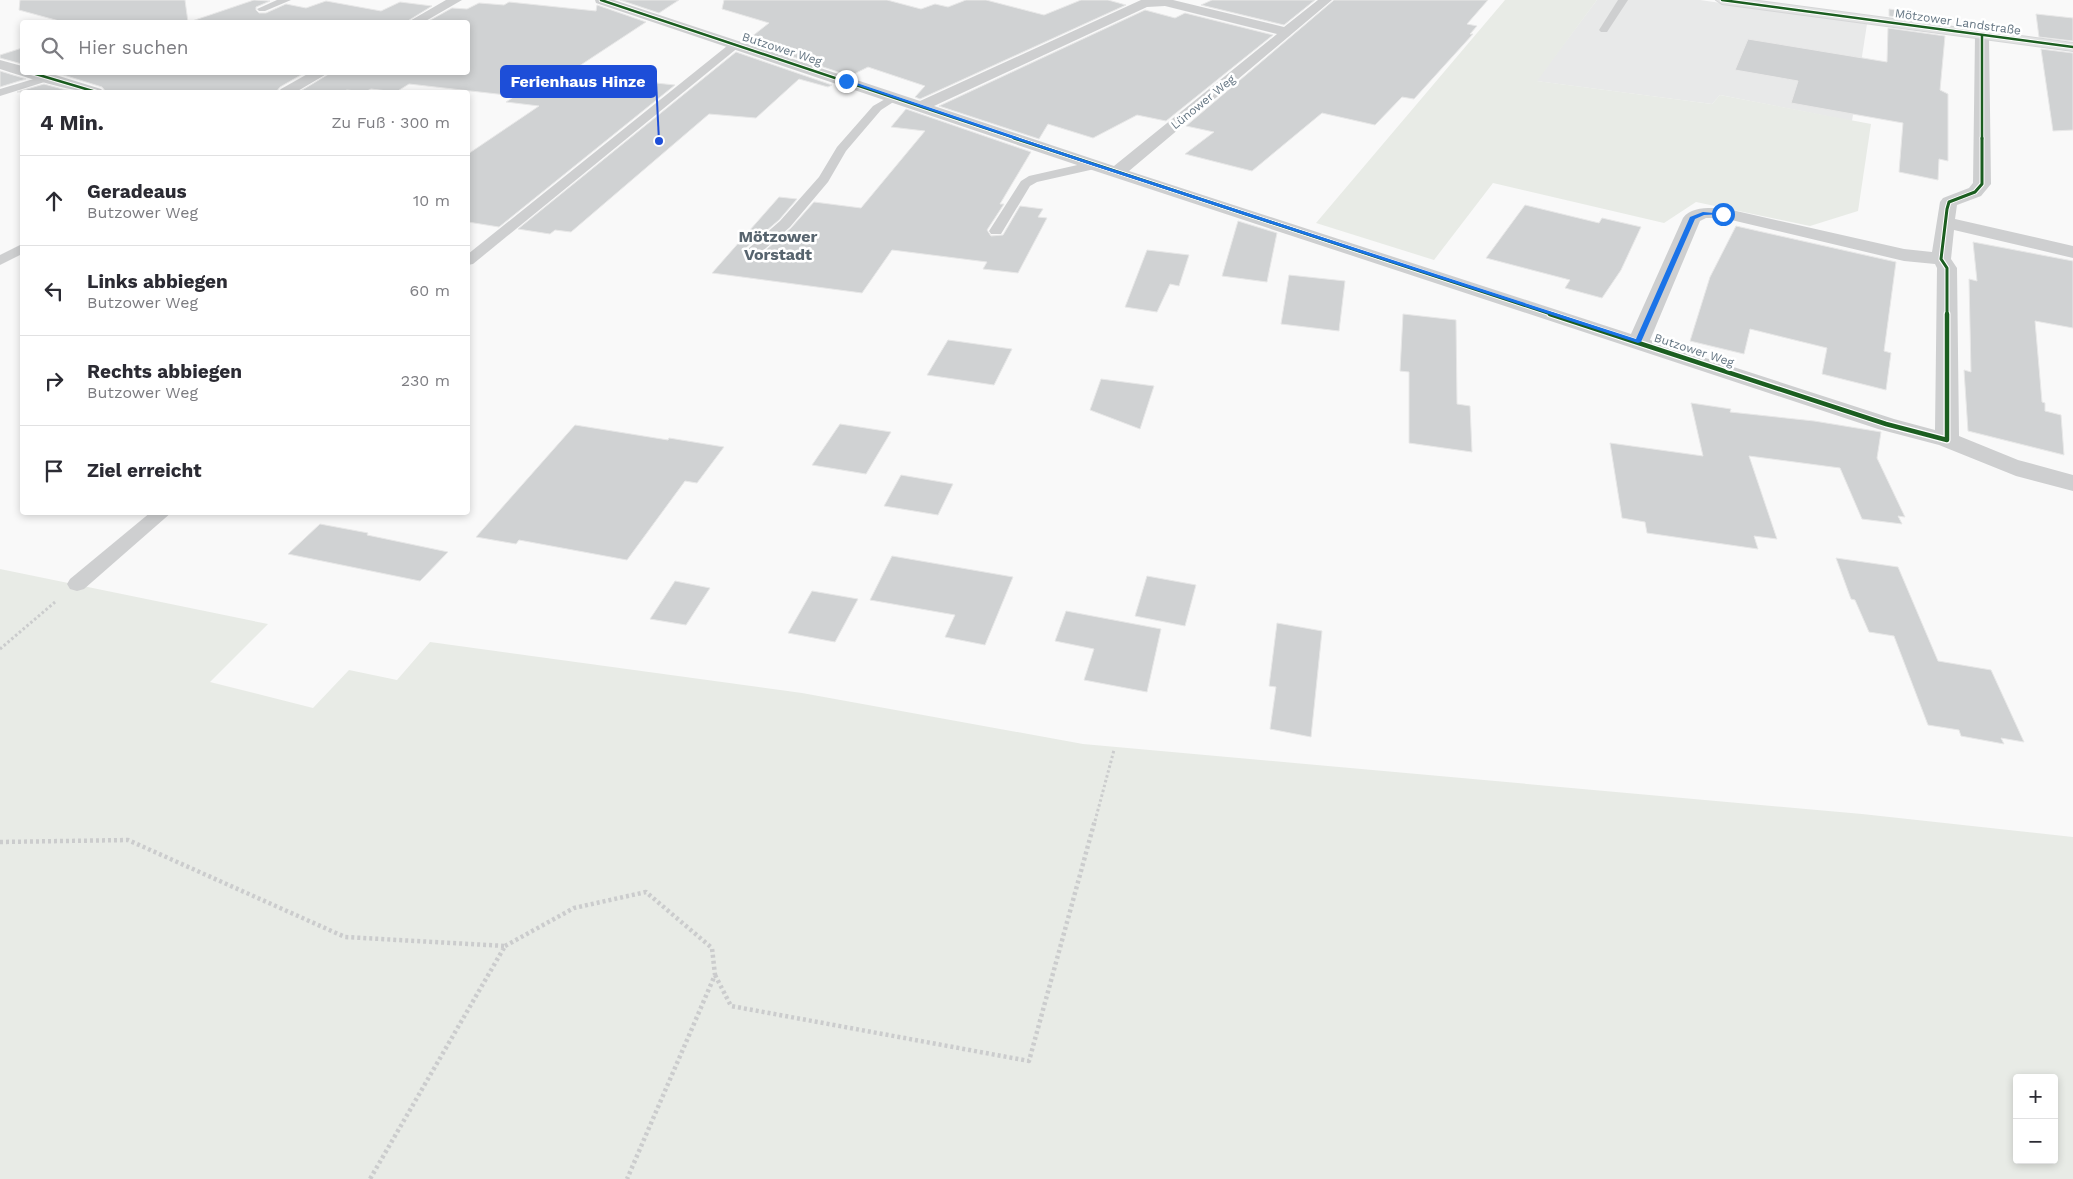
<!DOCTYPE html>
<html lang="de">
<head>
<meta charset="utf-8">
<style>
	body { margin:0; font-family:"Work Sans",sans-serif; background:#f2f2f3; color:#2b2b33 }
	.controls { position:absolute; right:15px; bottom:15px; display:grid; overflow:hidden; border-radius:5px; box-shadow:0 2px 8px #0003 }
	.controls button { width:45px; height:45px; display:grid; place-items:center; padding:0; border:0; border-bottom:1px solid #e1e1e2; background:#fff; color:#2b2b33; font:25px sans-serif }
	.stop { position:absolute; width:15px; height:15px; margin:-11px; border:4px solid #1a73e8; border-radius:50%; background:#fff }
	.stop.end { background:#1a73e8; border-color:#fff; box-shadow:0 1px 5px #0008 }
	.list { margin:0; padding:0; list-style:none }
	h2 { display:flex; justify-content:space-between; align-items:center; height:65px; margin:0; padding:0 20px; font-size:21px }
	h2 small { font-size:16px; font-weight:400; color:#7c7c81 }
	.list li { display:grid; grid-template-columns:32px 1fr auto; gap:15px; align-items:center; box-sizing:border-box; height:90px; padding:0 20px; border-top:1px solid #e1e1e2 }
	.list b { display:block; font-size:19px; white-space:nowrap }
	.list p { margin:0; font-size:16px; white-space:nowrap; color:#7c7c81 }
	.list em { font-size:16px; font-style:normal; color:#7c7c81 }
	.icon { flex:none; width:28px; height:28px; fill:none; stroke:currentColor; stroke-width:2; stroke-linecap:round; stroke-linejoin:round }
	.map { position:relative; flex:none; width:2073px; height:1179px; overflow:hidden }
	.search { position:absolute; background:#fff; box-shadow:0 2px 8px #0003; left:20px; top:20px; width:450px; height:55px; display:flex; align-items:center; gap:12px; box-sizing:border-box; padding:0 18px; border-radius:5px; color:#7c7c81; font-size:19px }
	.panel { position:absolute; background:#fff; box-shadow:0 2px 8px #0003; left:20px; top:90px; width:450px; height:425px; border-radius:5px }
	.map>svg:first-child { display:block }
	.built { fill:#e8e9e9 }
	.green { fill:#e8ebe6; fill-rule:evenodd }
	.building { fill:#d0d2d3; stroke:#e8e8e8 }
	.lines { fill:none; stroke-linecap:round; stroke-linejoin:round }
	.secondary-casing { stroke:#d5d6d7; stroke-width:2 }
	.path-far1 { stroke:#cbcccd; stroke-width:3; stroke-dasharray:2.5 2.5; stroke-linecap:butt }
	.path { stroke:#cbcccd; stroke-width:4.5; stroke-dasharray:3 3; stroke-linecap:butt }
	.service { fill:#cecfd0; fill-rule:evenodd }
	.minor { fill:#cecfd0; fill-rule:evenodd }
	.secondary { fill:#e1e2e2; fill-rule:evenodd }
	.cycleway-far2-casing { stroke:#fff; stroke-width:4.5 }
	.cycleway-far1-casing { stroke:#fff; stroke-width:5 }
	.cycleway-casing { stroke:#fff; stroke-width:7 }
	.cycleway-far2 { stroke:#1b5e20; stroke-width:2.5 }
	.cycleway-far1 { stroke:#1b5e20; stroke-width:3 }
	.cycleway { stroke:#1b5e20; stroke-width:4.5 }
	.route { fill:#1a73e8 }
	.labels { text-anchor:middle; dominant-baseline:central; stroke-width:5; stroke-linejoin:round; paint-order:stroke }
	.far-street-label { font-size:12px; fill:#657683; stroke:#fff }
	.far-district-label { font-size:16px; font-weight:bold; fill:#57646e; stroke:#fff }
	.leader { fill:none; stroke:#1d4ed8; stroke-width:2 }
	.callout-dot { fill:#1d4ed8; stroke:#fff; stroke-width:2 }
	.callout { fill:#1d4ed8; stroke:#1d4ed8; stroke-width:2 }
	.callout-label { font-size:16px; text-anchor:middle; font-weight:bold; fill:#fff }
</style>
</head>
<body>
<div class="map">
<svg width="2073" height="1179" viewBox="0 0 2073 1179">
	<rect width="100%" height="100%" fill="#f9f9f9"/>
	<path class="built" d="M1597,0h103l167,24 -15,97 -132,-26 -8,9 -176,-23z"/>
	<g class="green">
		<path d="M1505,0h92l-60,81 175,23 8,-9 151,29 -13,87 -48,15 -114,-24 -32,21 -171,-40 -59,77 -118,-37z"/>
		<path d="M0,569l268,55 -58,58 103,26 36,-38 48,10 33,-38 372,51 281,51 779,70 211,23v342h-2073zM2017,1078h37v82h-37z"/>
	</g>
	<g class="building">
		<path d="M20,0h165l3,22h-125l-44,-12z"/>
		<path d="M254,0l16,1 -14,6v3l3,3h7l20,-9 20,4 20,-7 55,10 19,-9 32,4 -26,16h-217z"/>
		<path d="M620,0h59l-20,13z"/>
		<path d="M724,0h163l34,9 14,-5 13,3 18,-7h20l58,15 37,-15h27l18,5 -206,94 -5,-2 10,-11 -57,-19 -18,9 -104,-35 23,-18 -47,-14z"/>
		<path d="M1212,0h103l-31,25 -83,-20z"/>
		<path d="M1334,0h154l-21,24 10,2 -7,8h3l-59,65 -12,-2 -27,28 -53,-12 -70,58 -67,-17 29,-22 -28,-6z"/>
		<path d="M509,2l87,9 1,-6 49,17 -79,52 108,11 -176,142 -31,-5v-68l71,-48 -33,-4 9,-6 -106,-12 -13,8 -25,-3 -6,3 -18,-2 -6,2h-42l33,-20h136v-50h-41l25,-14 15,1 12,-6 25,2z"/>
		<path d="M1889,9l57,8v7l-57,-8z"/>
		<path d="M1145,10l30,8 10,-5 88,22 -107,86 -29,-6 -44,23 -45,-14 -9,15 -100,-33z"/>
		<path d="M2036,14l37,4v23l-34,-4z"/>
		<path d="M1888,28l57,8 -5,54 8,4v67l-9,-2 -1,21 -39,-8 4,-49 -112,-20 7,-22 -63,-11 13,-31 139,23z"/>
		<path d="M22,48v16l-22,-6v-3z"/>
		<path d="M2041,49l32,4v77l-20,1z"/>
		<path d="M736,52l96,33 -4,2 -29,-8 -43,39 -47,-4 -138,118 -16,-2 -5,4 -32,-5z"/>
		<path d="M0,71l23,7 3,1 -26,8z"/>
		<path d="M54,72h252l-26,15 -4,5h-170l-4,-5z"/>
		<path d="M44,84l22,6 13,2h-62z"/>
		<path d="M906,109l125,43 -31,52h4l-17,26 4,6 12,-1 17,-29 23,3 -5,8 9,1 -29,55 -35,-4 4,-7 -95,-12 -30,43 -150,-20 67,-76 18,2 -18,21 -32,27 -2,5 4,4 11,-1 31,-27 23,-26 47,6 64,-77 -34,-4z"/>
		<path d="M1525,205l74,18 3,-5 39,9 -20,43 -19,28 -37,-10 5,-8 -84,-22z"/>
		<path d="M1238,221l39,12 -10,49 -45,-6z"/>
		<path d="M1736,226l160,36 -12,89 7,2 -5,37 -64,-16 5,-26 -77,-19 -6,25 -54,-13 20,-64z"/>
		<path d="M1973,242l100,19v67l-38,-7 7,81 3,1v8l16,4 3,40 -96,-24 -4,-61 7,2 -2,-93 8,2z"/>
		<path d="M1147,250l42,5 -10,31 -9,-2 -13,28 -32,-5z"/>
		<path d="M1289,275l56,6 -6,50 -58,-7z"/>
		<path d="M1403,314l53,6 1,84 13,2 2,46 -63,-9v-71l-9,-1z"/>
		<path d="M948,340l64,9 -18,36 -67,-10z"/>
		<path d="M1101,379l53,7 -14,43 -50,-19z"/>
		<path d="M1691,403l40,6 -1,3 84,9 67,11 -4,26 28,59 -7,-1 4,8 -40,-5 -22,-51 -91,-12 28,83 -23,-3 4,13 -111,-16 -2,-11 -23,-4 -12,-75 93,13z"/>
		<path d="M840,424l51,8 -25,42 -54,-9z"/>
		<path d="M575,425l93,15 1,-2 55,9 -27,36 -12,-2 -58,79 -108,-20 -3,4 -40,-7z"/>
		<path d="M901,475l52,9 -15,31 -54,-9z"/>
		<path d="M320,524l48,9 -1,2 81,17 -28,29 -132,-27z"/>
		<path d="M892,556l121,21 -28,68 -40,-8 10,-22 -85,-15z"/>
		<path d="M1836,558l62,9 40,94 53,9 33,72 -23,-4 3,6 -43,-8 -2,-6 -31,-5 -34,-89 -25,-4 -14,-32 -4,-1z"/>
		<path d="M1147,576l49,9 -11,41 -50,-10z"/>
		<path d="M675,581l35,7 -24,37 -36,-6z"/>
		<path d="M812,591l46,8 -23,43 -47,-9z"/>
		<path d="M1066,611l95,18 -14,63 -63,-12 10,-31 -39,-8z"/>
		<path d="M1277,623l45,8 -11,106 -41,-8 6,-42 -7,-1z"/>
	</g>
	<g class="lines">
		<defs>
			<path id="secondary" d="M1716,0h35l322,43v8l-351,-47z"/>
		</defs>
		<use href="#secondary" class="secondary-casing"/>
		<g class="path-far1">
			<path d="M0,649l55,-47"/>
			<path d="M1095,821l19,-71"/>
		</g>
		<g class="path">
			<path d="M0,842l128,-2 217,97 160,9 -135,233"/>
			<path d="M505,946l69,-38 72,-16 66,56 3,27 -88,204"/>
			<path d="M715,975l16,31 298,55 66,-241"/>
		</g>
		<g class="service">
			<path d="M277,0h14l-26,11h-6l-2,-2z"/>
			<path d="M1618,0h10l-21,32h-6l-2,-2z"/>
			<path d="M736,41l4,1v4l-267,218 -5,1v-11l264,-212z"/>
			<path d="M47,75l5,3 -1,2 -51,16v-7z"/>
			<path d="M894,94l4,1 2,2 -2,2 -17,11 -35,41 -18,31 -38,45 -31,27h-10l-2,-3 2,-3 31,-27 39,-44 18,-30 36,-41z"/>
			<path d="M1095,161l4,1 2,3 -2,3 -62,14 -7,4 -29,48h-10l-2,-3 32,-50 8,-5z"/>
			<path d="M22,244v10l-22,11v-10z"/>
			<path d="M151,512h21l-88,77 -7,2 -7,-2 -3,-5 3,-5z"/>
		</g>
		<g class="minor">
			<path d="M446,0h16l-38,22h-16z"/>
			<path d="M595,0h19l306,101 221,-101h32l111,27 34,-27h14l-203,171 502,163 52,-116c8,-12 27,-10 40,-10l181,41 28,3 8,-50 3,-4 26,-10 4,-5 2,-147 7,-4 5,1 2,3 2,148 -10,12 -24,9 -2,14 118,27v12l-119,-28 -3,29 6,9 2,168 59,24 55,15v16l-57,-15 -77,-31 -61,-16 -789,-260 -493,-166zM1165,6l112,28 -163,132 -180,-60 213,-99zM1706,218h17l181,43 31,3 2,4 -2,162 -41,-11 -244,-79 50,-119z"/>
			<path d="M0,60l22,6v6h24l55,17 3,3c-26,3 -78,-15 -104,-23z"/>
			<path d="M311,72h19l-34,20h-18l3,-3z"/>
		</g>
		<use href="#secondary" class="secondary"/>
		<defs>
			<g id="cycleway-far2">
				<path d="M601,0l417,139"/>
				<path d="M1722,0l351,47"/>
				<path d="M1982,36v103"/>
				<path d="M29,72l67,20"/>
			</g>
			<g id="cycleway-far1">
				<path d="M1014,138l540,177"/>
				<path d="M1947,315v-47l-6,-9 6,-50 2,-7 26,-10 7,-8v-46"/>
			</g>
			<path id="cycleway" d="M1550,314l336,110 61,16v-126"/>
		</defs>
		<use href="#cycleway-far2" class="cycleway-far2-casing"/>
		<use href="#cycleway-far1" class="cycleway-far1-casing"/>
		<use href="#cycleway" class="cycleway-casing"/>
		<use href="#cycleway-far2" class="cycleway-far2"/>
		<use href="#cycleway-far1" class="cycleway-far1"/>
		<use href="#cycleway" class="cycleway"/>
	</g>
	<path class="route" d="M848,80l249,84 539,175 54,-122 13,-5 22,2 -21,1 -9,4 -54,123 -3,1 -544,-177 -250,-85z"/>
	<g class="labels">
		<g class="far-street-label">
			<text transform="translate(1958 22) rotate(8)">Mötzower Landstraße</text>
			<text transform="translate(782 49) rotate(18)">Butzower Weg</text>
			<text transform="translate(1203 102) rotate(-39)">Lünower Weg</text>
			<text transform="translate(1694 350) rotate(18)">Butzower Weg</text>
		</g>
		<g class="far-district-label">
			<text x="778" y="236">Mötzower<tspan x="778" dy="18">Vorstadt</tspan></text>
		</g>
	</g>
	<path class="leader" d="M659 141L656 81"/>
	<circle class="callout-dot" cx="659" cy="141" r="5"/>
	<rect class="callout" x="501" y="66" width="155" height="31" rx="5"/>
	<g class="callout-label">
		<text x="578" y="87">Ferienhaus Hinze</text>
	</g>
</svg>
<div class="controls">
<button>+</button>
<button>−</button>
</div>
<div class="stop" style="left:1723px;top:214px"></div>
<div class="stop end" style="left:846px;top:81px"></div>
<div class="search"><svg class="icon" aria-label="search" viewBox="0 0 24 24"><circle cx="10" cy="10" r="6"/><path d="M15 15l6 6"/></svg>Hier suchen</div>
<section class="panel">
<h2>4 Min.<small>Zu Fuß · 300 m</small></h2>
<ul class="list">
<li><svg class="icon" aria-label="ahead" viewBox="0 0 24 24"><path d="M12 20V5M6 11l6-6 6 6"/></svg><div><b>Geradeaus</b><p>Butzower Weg</p></div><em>10 m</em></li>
<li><svg class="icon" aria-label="left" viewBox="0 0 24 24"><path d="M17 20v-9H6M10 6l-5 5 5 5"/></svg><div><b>Links abbiegen</b><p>Butzower Weg</p></div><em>60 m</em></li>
<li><svg class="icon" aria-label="right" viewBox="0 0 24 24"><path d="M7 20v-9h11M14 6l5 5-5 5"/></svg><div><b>Rechts abbiegen</b><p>Butzower Weg</p></div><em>230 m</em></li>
<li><svg class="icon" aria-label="arrive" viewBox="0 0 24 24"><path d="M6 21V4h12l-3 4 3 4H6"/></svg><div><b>Ziel erreicht</b></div></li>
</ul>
</section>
</div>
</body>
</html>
